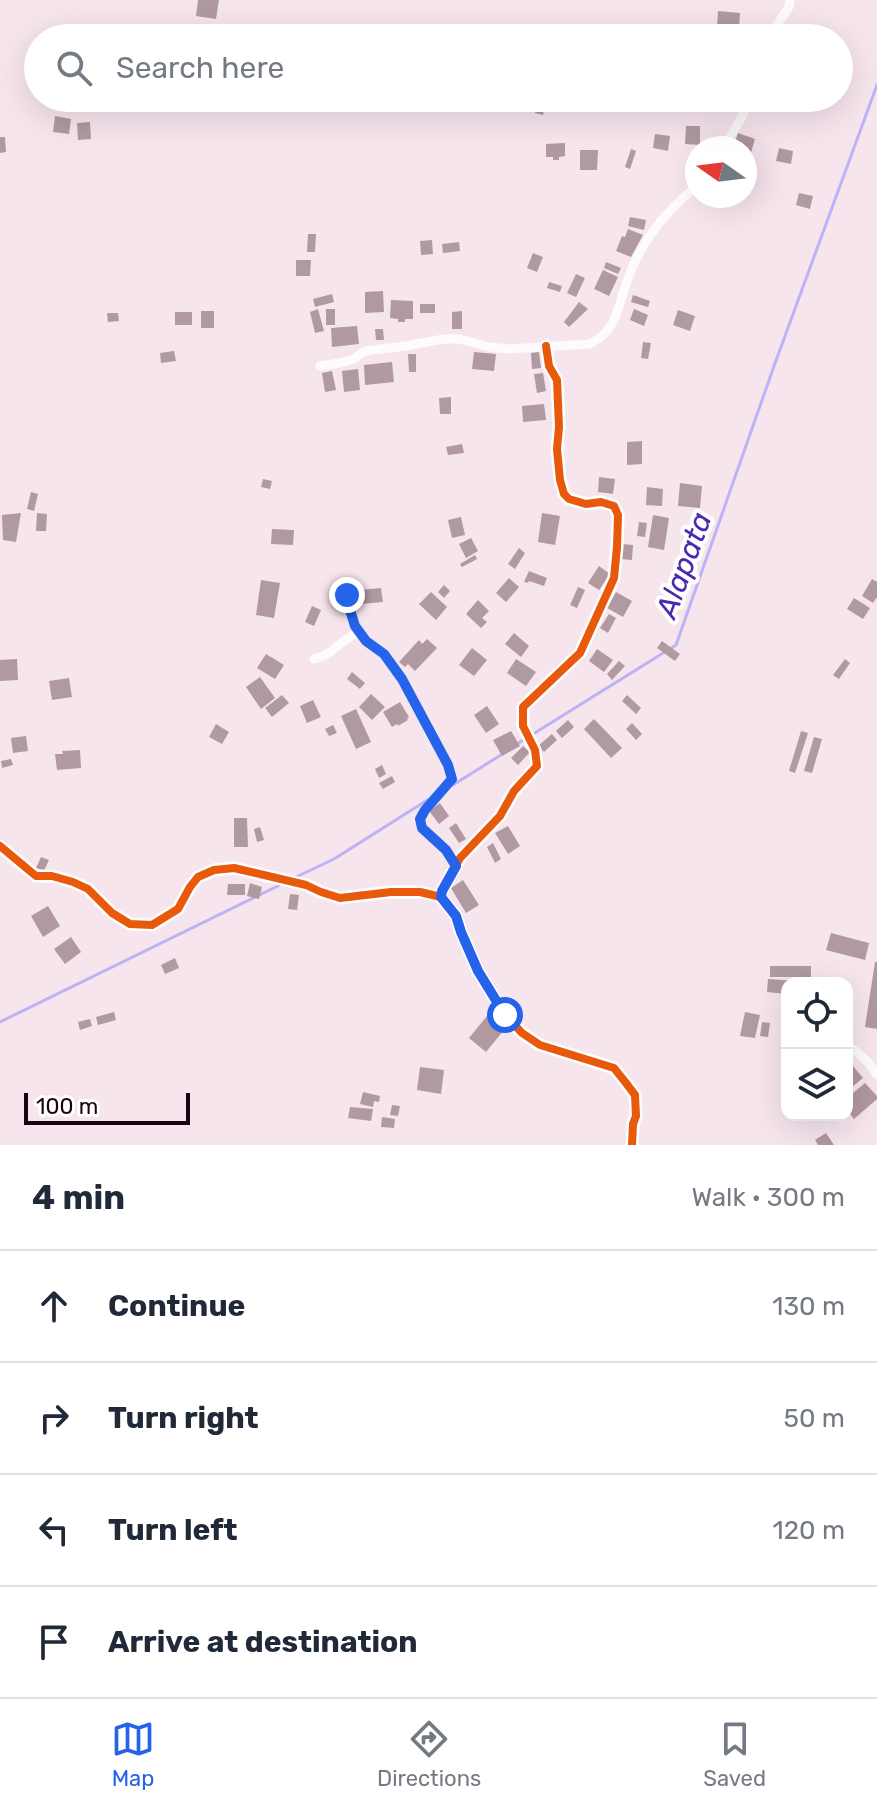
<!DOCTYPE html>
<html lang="en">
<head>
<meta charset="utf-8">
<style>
	body { margin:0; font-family:Rubik,sans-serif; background:#f2f2f3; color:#1f2937 }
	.controls { position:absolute; right:24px; bottom:24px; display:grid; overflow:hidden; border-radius:16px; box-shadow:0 8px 32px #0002 }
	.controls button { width:72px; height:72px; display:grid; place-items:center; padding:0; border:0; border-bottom:2px solid #e0e1e3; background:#fff; color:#1f2937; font:40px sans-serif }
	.compass { position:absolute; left:685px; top:136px; width:72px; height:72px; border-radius:50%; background:#fff; box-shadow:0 8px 32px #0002; rotate:284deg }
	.scale { position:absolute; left:24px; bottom:20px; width:166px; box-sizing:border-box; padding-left:8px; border:4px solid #1c0312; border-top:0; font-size:22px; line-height:28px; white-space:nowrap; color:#1c0312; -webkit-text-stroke:6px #fff; paint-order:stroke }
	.stop { position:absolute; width:24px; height:24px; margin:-18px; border:6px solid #2563eb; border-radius:50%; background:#fff }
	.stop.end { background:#2563eb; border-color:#fff; box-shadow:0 2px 8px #0008 }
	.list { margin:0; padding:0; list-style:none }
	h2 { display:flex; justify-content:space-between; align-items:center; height:104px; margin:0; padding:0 32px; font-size:34px }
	h2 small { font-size:26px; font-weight:400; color:#747a83 }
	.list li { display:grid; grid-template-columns:52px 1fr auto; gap:24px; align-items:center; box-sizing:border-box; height:112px; padding:0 32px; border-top:2px solid #e0e1e3 }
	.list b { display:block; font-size:30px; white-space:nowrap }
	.list em { font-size:26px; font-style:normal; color:#747a83 }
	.icon { flex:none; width:44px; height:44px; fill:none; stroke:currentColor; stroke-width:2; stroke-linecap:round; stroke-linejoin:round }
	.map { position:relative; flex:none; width:877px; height:1145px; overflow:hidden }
	.search { position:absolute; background:#fff; box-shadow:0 8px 32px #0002; left:24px; right:24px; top:24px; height:88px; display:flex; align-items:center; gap:20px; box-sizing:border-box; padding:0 28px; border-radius:44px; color:#747a83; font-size:30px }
	.sheet { height:552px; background:#fff }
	nav { display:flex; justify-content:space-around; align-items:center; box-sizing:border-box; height:112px; border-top:2px solid #e0e1e3; background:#fff; font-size:22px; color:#747a83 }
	nav a { display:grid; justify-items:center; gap:4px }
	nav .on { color:#2563eb }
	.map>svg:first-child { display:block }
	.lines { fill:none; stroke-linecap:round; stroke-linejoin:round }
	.stream { stroke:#bcb2f6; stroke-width:3 }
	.building { fill:#b099a0 }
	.street { stroke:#fefbfc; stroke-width:9 }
	.cycleway-casing { stroke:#fff; stroke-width:13 }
	.cycleway { stroke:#e8590c; stroke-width:8 }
	.route { stroke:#2563eb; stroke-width:10 }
	.labels { text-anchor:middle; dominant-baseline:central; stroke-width:8; stroke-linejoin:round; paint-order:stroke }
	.water-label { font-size:30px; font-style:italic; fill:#4b2ab0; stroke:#fff }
</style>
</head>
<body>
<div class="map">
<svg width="877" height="1145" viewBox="0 0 877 1145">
	<rect width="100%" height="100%" fill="#f7e5ee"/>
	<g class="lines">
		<g class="stream">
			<path d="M517,744l159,-99 98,-279 103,-281"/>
			<path d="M453,785l51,-32"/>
			<path d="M294,878l40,-19 95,-60"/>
			<path d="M0,1022l284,-139"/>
		</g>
	</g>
	<g class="building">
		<path d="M198,0h21l-3,19 -20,-3z"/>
		<path d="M718,11l22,2 -1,16 -22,-2z"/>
		<path d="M531,27l15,3 -2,8h-15z"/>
		<path d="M480,30l13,3 -1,5h-14z"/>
		<rect x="474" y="98" width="18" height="4"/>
		<path d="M536,104l9,1 -2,10 -8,-2z"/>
		<path d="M55,116l16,3 -2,15 -16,-2z"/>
		<path d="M90,122l1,17 -13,1 -1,-17z"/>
		<path d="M686,126h14v19l-15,-1z"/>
		<path d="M738,133l17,6 -5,17 -5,-2v-6h-12z"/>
		<path d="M655,134l15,2 -2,15 -15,-3z"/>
		<path d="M0,137h5l1,15 -6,1z"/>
		<path d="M565,143v13l-6,1v3h-6v-3h-7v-13z"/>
		<path d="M779,148l14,3 -2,13 -15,-3z"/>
		<path d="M631,149l5,2 -6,18 -5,-2z"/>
		<path d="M580,150h18l-1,20h-17z"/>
		<path d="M799,193l14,3 -3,13 -14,-4z"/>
		<path d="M630,217l16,3 -2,10 -16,-4z"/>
		<path d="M628,229l15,6 -12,22 -15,-6 6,-15 3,1z"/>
		<path d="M308,234h8l-1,18h-8z"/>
		<path d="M432,240l1,14 -12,1 -1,-14z"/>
		<path d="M459,242l1,9 -17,2 -1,-9z"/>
		<path d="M533,253l10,4 -6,15 -10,-4z"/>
		<path d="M296,260h15l-1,16h-14z"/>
		<path d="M606,262l15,6 -3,6 -14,-6z"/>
		<path d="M603,270l15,7 -9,19 -15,-7z"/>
		<path d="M576,274l9,4 -9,19 -9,-4z"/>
		<path d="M549,282l13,4 -2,6 -13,-4z"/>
		<path d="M383,291l1,21 -19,1v-21z"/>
		<path d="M332,294l2,8 -19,5 -2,-8z"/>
		<path d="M633,295l17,6 -2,6 -17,-5z"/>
		<path d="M391,300l22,1v18h-8v3h-7v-3l-8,-1z"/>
		<path d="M579,302l9,7 -19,18 -5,-5z"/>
		<rect x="420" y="304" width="15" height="9"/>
		<path d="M318,309l6,22 -9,2 -5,-21z"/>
		<rect x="326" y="309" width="9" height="16"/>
		<path d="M634,309l14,6 -4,11 -14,-6z"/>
		<path d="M678,310l17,6 -5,15 -17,-6z"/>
		<rect x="201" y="311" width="13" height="17"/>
		<path d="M462,311v18h-10v-17z"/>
		<rect x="175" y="312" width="17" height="13"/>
		<path d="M107,313h11l1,8 -11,1z"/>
		<path d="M357,326l2,18 -27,3 -1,-19z"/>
		<path d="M375,329h8l1,11h-8z"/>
		<path d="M643,342l8,1 -3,16 -7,-1z"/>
		<path d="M174,351l2,10 -15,2 -1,-10z"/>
		<path d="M474,352l22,2 -2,17 -22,-2z"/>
		<path d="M539,352l2,16 -9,1 -1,-16z"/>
		<path d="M408,354h8v18h-7z"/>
		<path d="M392,362l2,20 -29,3 -1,-20z"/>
		<path d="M358,369l2,21 -16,2 -2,-21z"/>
		<path d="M332,371l4,19 -11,2 -3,-19z"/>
		<path d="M543,373l3,18 -9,2 -3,-19z"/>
		<path d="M451,397v17h-11l-1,-16z"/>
		<path d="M544,404l2,16 -23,2 -1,-16z"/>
		<path d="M642,441v23l-15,1v-23z"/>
		<path d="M462,444l2,9 -16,2 -2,-8z"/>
		<path d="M599,477l16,2 -2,15 -15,-2z"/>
		<path d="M263,479l9,2 -2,8 -9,-2z"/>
		<path d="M680,483l22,3 -2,22 -22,-2z"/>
		<path d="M647,487l16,2 -1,17 -16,-1z"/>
		<path d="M31,492l7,2 -4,17 -7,-2z"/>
		<path d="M21,513l-5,29 -13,-2 -1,-25z"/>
		<path d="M37,513l10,1 -1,17h-10z"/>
		<path d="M542,513l18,3 -5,29 -17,-3z"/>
		<path d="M653,515l16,3 -5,32 -16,-3z"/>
		<path d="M461,517l4,18 -13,3 -4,-18z"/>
		<path d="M639,522l8,1 -2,14 -8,-1z"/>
		<path d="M272,529l22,1 -1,15 -22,-1z"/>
		<path d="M471,538l7,13 -12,7 -7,-14z"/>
		<path d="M622,544l11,1 -1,15 -12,-1z"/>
		<path d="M519,548l6,5 -10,16 -7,-5z"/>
		<path d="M475,555l2,4 -15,8 -2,-3z"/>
		<path d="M599,566l11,8 -11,16 -11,-7z"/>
		<path d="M529,571l18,7 -3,8 -15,-5 -1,2 -4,-1z"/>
		<path d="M509,578l10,9 -13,15 -10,-9z"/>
		<path d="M872,579l5,3v15l-4,6 -11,-7z"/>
		<path d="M261,580l19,3 -6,35 -18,-3z"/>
		<path d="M444,585l6,6 -6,7 -6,-6z"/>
		<path d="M578,587l7,3 -8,18 -7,-3z"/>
		<path d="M381,588l2,14 -21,2 -2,-14z"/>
		<path d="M431,592l16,15 -11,13 -17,-16z"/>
		<path d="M616,592l16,9 -9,16 -16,-9z"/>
		<path d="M854,598l16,10 -7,11 -16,-10z"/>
		<path d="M478,600l11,11 -7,7 5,4 -6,6 -15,-14z"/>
		<path d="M312,606l9,4 -7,16 -9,-4z"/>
		<path d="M609,614l7,4 -8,15 -8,-5z"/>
		<path d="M514,633l15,13 -8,11 -16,-13z"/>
		<path d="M427,639l10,9 -22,23 -7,-7 -3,3 -6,-5 20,-22 3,4z"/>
		<path d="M662,641l18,13 -5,7 -18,-13z"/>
		<path d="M472,648l15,12 -13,16 -15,-11z"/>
		<path d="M597,649l16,11 -9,12 -15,-11z"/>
		<path d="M266,654l18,11 -9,14 -18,-11z"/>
		<path d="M17,659l1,21 -18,1v-21z"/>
		<path d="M516,659l20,13 -10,14 -19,-13z"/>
		<path d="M845,659l5,4 -11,16 -6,-4z"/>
		<path d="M619,661l6,5 -13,14 -5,-6z"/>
		<path d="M352,672l13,11 -5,6 -13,-10z"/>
		<path d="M260,677l15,21 -14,11 -15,-22z"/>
		<path d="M69,678l3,19 -20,3 -3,-19z"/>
		<path d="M371,694l14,13 -13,13 -13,-13z"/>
		<path d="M282,695l7,8 -17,14 -7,-9z"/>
		<path d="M627,695l14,13 -5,6 -14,-13z"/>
		<path d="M313,700l8,17 -14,6 -7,-17z"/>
		<path d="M400,702l9,15 -2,1 1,2 -10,6 -1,-2 -5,3 -9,-15z"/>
		<path d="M487,706l12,18 -13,9 -12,-18z"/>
		<path d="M356,709l15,33 -15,7 -15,-33z"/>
		<path d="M594,719l28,29 -11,10 -27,-29z"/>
		<path d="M568,720l6,7 -12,11 -6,-7z"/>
		<path d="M632,723l10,11 -6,6 -10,-11z"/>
		<path d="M216,724l13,8 -7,12 -13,-7z"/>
		<path d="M333,725l4,8 -8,3 -4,-7z"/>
		<path d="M511,731l9,15 -18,10 -9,-16z"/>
		<path d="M801,731l7,2 -13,40 -6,-2z"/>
		<path d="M552,734l5,6 -13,12 -6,-6z"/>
		<path d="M26,736l2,15 -15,2 -2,-15z"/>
		<path d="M814,737l8,2 -10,34 -8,-2z"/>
		<path d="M523,746l7,6 -12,13 -7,-7z"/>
		<path d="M80,750l1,18 -24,2 -2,-16h8l-1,-3z"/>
		<path d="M11,759l2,6 -11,3 -1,-7z"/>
		<path d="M382,765l4,9 -7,4 -4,-9z"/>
		<path d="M392,776l3,6 -12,7 -4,-6z"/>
		<path d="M440,803l9,13 -10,8 -10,-13z"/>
		<path d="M234,818h13l1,29h-14z"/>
		<path d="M456,823l10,16 -7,4 -10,-15z"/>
		<path d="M508,826l12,20 -12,8 -13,-21z"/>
		<path d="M260,827l4,13 -7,2 -3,-13z"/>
		<path d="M493,843l8,16 -6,4 -8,-16z"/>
		<path d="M41,857l8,3 -5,11 -8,-3z"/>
		<path d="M463,880l16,25 -13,8 -15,-25z"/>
		<path d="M250,883l12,4 -3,12 -12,-3z"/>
		<path d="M228,884h17v11h-18z"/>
		<path d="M290,894l9,1 -2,15 -9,-1z"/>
		<path d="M48,906l12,20 -17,11 -12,-21z"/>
		<path d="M831,933l38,10 -4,17 -39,-10z"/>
		<path d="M71,937l10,15 -16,12 -11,-15z"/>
		<path d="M175,958l4,10 -14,6 -4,-9z"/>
		<path d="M875,962h2v67l-12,-2z"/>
		<rect x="770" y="966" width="41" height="11"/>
		<path d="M768,979l30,2v2h-11v11l-20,-2z"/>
		<path d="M114,1012l2,8 -18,5 -2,-8z"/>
		<path d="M745,1012l15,3 -5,23 -15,-2z"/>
		<path d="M487,1016l17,14 -18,22 -17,-14z"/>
		<path d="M90,1019l2,7 -12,4 -2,-8z"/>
		<path d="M762,1022l8,1 -2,14 -8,-1z"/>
		<path d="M847,1059l16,19 -16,13z"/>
		<path d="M420,1067l24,3 -3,24 -24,-4z"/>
		<path d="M865,1083l12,13v3l-23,20 -7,-9v-12z"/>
		<path d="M363,1092l17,4 -1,6 -5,-1 -1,6 -13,-3z"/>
		<path d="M392,1105l8,1 -2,10 -8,-1z"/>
		<path d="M350,1107l23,2 -2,12 -23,-3z"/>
		<path d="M382,1117l13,2 -1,9 -13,-1z"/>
		<path d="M826,1133l8,12h-16l-3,-5z"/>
	</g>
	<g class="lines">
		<g class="street">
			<path d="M768,38l21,-31 1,-7"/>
			<path d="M723,148l19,-31 6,-19"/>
			<path d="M546,346l3,20 8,14 2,47 -2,22 3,31 4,14 5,5 17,5 15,-2 13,4 4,9 -1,32 -3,31 -34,75 -57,54v19l12,24 2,16 -23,25 -14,25 -40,42 -18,33 -1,6 15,19 5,16 17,39 27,44 17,18 18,12 74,23 12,15 9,12 1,21 -3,8 -1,21"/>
			<path d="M320,366l20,-3 14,-4 9,-7 9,-2 34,-4 38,-7h15l31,8 18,2 81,-5c28,-11 30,-41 39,-66 4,-11 10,-23 16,-33 14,-24 33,-42 53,-60"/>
			<path d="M347,595l8,31 11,15 18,13 18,25 46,86 4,14 -27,31 -5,9 2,9 24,22 10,16"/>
			<path d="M314,659c20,-4 28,-22 46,-27"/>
			<path d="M0,846l36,30h16l21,6 15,7 24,24 18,11 22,1 26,-16 12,-22 8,-10 16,-7 20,-2 72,17 15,7 19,6 51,-6h29l21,5"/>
			<path d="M847,1044l21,18 9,13"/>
		</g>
		<defs>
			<g id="cycleway">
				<path d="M546,346l3,20 8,14 2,47 -2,22 3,31 4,14 5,5 17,5 15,-2 13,4 4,9 -1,32 -3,31 -34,75 -57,54v19l12,24 2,16 -23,25 -14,25 -40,42 -18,33 -1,6 15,19 5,16 17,39 27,44 17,18 18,12 74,23 12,15 9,12 1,21 -3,8 -1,21"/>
				<path d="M0,846l36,30h16l21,6 15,7 24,24 18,11 22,1 26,-16 12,-22 8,-10 16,-7 20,-2 72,17 15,7 19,6 51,-6h29l21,5"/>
			</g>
		</defs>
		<use href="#cycleway" class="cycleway-casing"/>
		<use href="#cycleway" class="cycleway"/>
	</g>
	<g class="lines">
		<path class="route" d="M347,595l3,15 5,16 11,15 18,13 18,25 46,86 4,14 -27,31 -5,9 2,9 24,22 10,16 -14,25 -1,6 15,19 5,16 17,39 27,44"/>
	</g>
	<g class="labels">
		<g class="water-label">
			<text transform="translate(684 565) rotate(-70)">Alapata</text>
		</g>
	</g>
</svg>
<div class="controls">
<button><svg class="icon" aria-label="locate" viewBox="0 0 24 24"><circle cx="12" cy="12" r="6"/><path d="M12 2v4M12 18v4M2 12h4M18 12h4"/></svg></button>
<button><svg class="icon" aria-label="layers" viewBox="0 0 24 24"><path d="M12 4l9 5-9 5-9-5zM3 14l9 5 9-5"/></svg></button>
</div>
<svg class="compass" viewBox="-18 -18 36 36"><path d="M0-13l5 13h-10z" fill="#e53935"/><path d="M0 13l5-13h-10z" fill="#747a83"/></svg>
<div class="scale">100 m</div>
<div class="stop" style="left:505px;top:1015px"></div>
<div class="stop end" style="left:347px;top:595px"></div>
<div class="search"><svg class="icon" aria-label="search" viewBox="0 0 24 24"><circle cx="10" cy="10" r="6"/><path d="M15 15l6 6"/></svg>Search here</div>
</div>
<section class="sheet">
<h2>4 min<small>Walk · 300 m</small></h2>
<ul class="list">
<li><svg class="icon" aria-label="ahead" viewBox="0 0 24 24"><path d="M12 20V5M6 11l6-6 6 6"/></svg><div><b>Continue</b></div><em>130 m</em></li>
<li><svg class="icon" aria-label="right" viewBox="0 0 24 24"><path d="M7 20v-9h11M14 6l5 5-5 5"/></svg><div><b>Turn right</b></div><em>50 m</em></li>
<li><svg class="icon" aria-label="left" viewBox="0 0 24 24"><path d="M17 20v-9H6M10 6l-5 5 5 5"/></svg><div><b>Turn left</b></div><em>120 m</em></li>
<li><svg class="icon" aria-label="arrive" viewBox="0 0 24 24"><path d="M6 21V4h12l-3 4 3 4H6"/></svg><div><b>Arrive at destination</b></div></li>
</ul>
</section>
<nav>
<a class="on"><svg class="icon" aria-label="map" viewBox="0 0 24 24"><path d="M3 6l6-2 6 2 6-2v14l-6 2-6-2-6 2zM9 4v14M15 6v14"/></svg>Map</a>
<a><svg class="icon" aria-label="directions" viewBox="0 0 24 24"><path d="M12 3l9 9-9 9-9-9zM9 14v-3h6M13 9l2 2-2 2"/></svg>Directions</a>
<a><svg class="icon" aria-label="saved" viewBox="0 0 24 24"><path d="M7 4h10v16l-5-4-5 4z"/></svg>Saved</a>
</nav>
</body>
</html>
